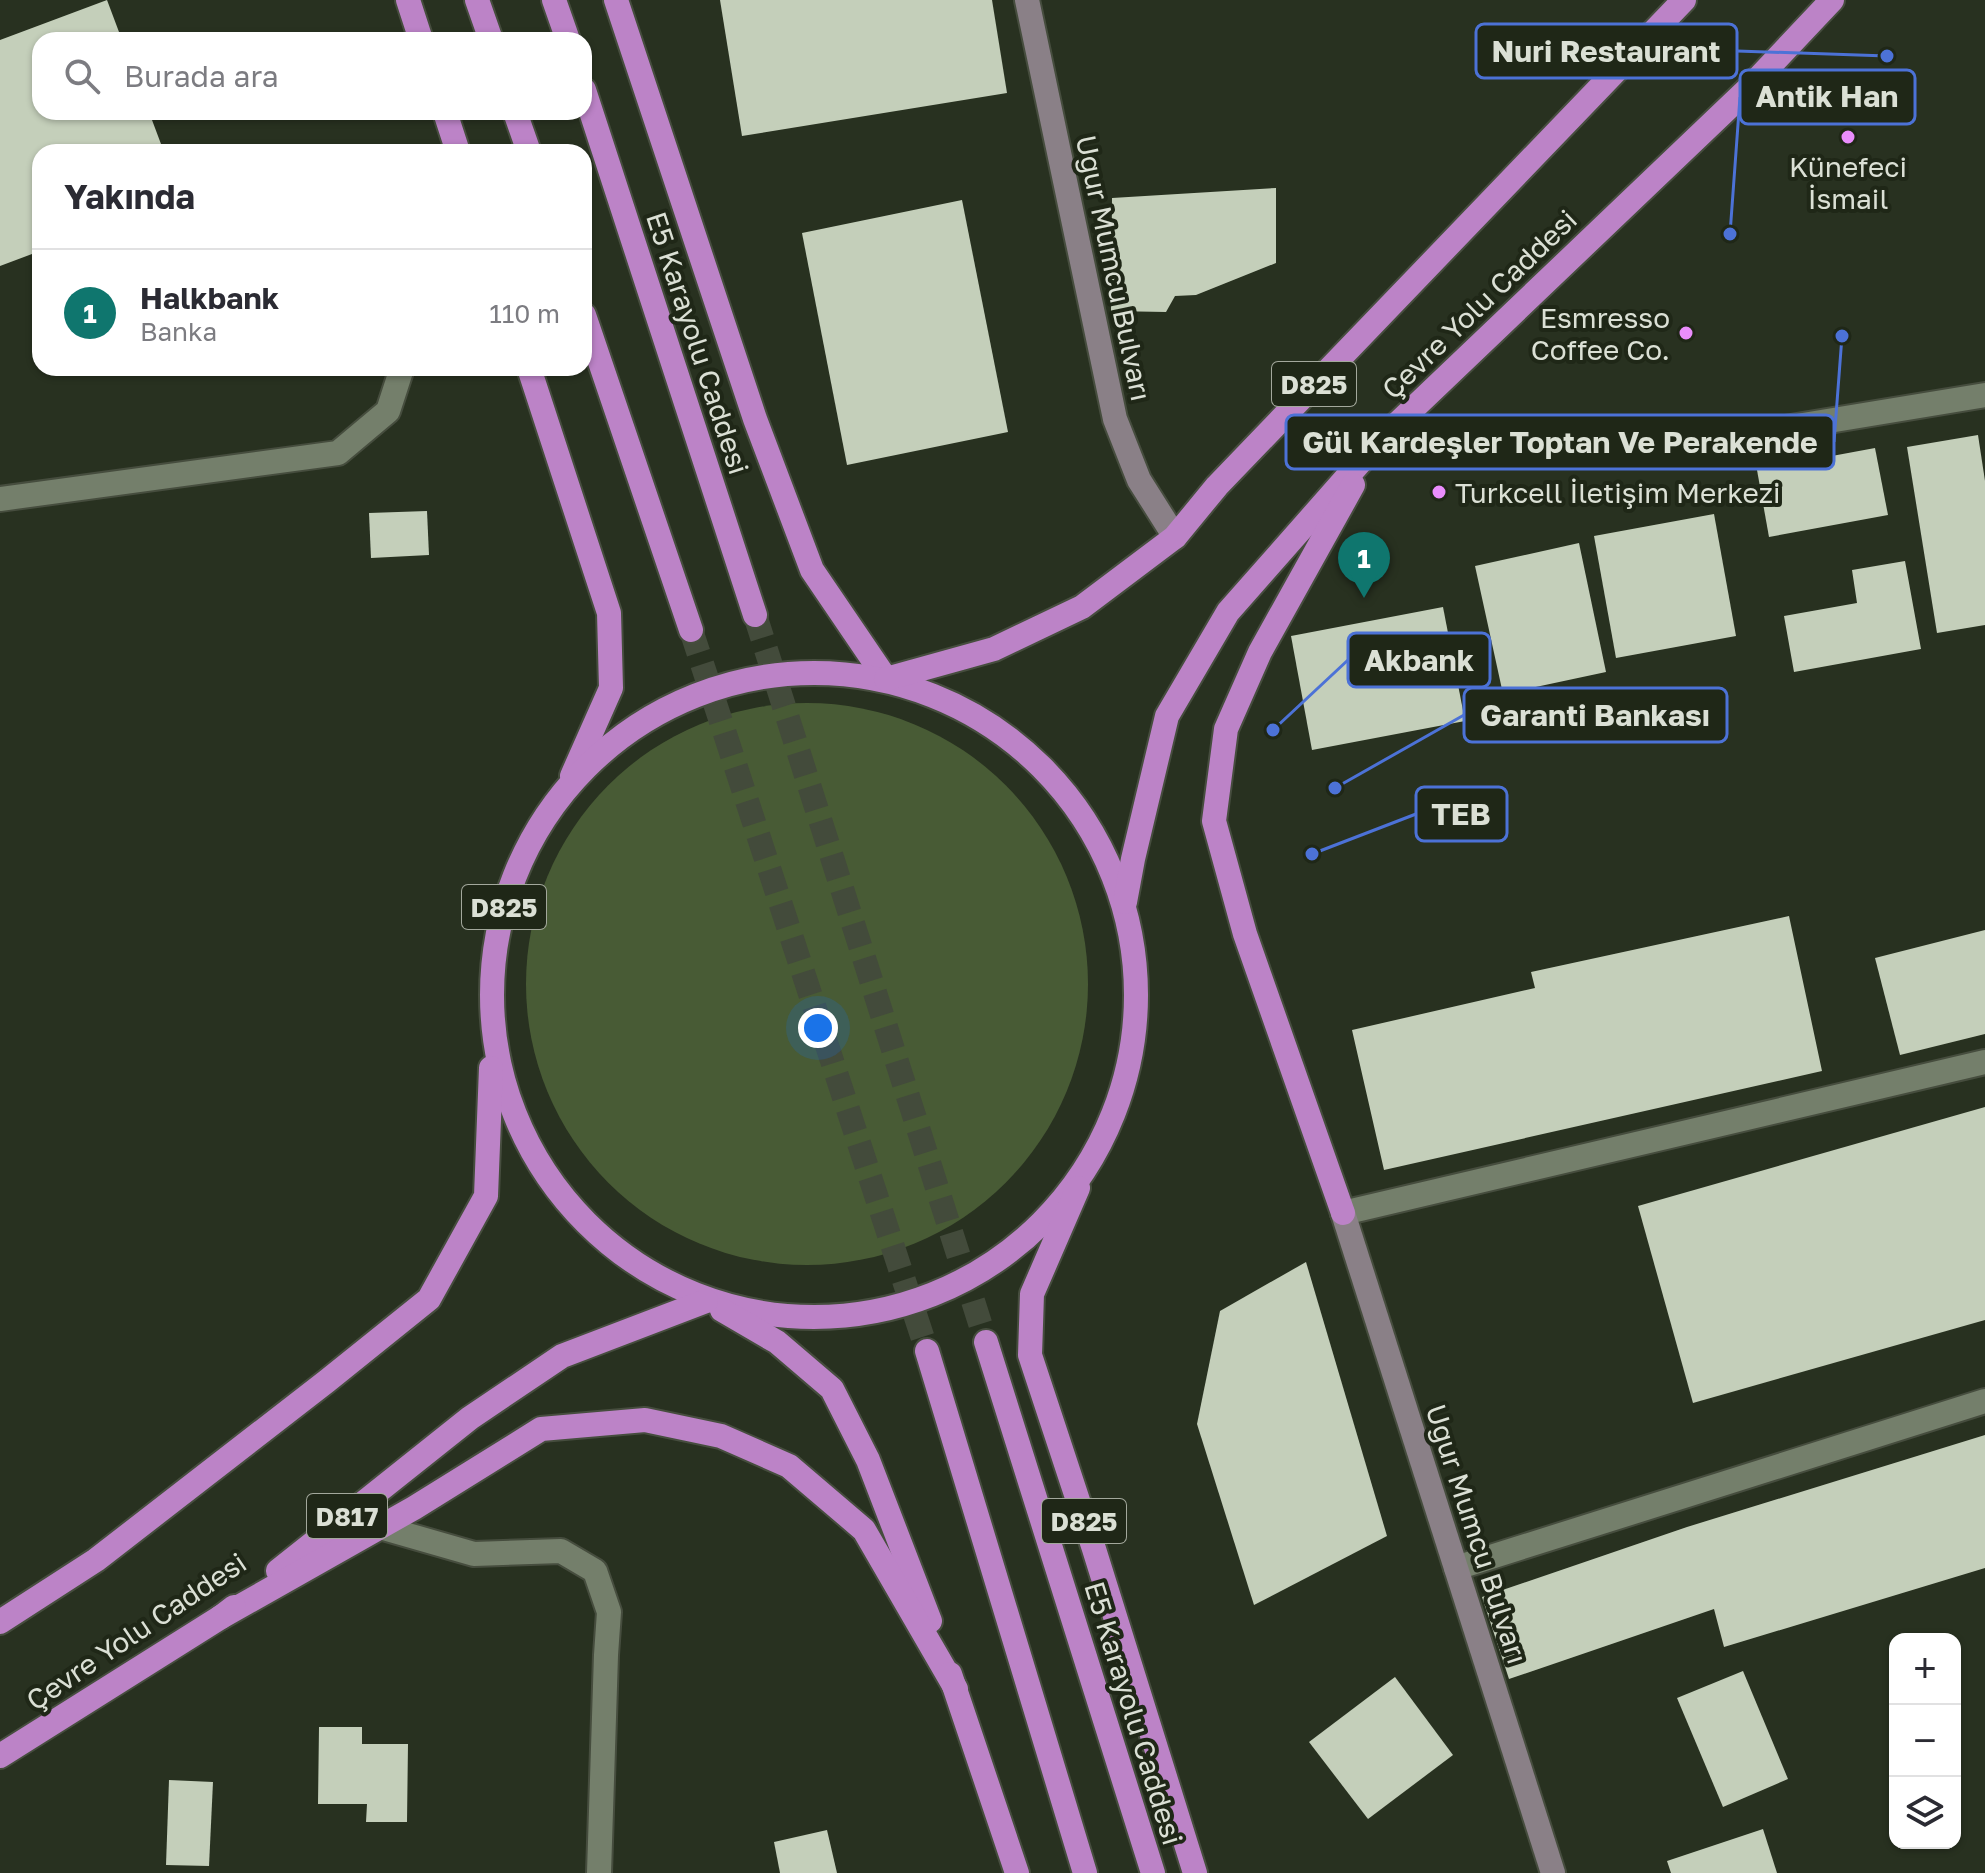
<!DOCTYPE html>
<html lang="tr">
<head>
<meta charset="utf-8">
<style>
	body { margin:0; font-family:"Golos Text",sans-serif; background:#f2f2f3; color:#2b2b33 }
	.controls { position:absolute; right:24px; bottom:24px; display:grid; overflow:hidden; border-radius:16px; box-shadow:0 2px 6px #0004 }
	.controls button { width:72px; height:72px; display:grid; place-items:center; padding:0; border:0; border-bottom:2px solid #e1e1e2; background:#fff; color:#2b2b33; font:40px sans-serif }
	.you { position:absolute; left:818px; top:1028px; width:28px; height:28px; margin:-20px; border:6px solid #fff; border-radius:50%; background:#1a73e8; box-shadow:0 0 0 12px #1a73e833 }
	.badge { display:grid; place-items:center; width:52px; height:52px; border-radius:50%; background:#0f766e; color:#fff; font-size:26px; font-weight:700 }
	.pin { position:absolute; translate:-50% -66px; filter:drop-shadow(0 2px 4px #0008) }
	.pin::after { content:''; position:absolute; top:42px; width:28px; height:24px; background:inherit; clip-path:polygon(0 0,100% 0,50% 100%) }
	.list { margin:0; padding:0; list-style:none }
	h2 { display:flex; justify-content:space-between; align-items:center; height:104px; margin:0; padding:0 32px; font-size:34px }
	h2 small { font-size:26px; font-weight:400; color:#7c7c81 }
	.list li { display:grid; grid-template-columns:52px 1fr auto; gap:24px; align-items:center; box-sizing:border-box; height:128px; padding:0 32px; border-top:2px solid #e1e1e2 }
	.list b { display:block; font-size:30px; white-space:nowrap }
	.list p { margin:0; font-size:26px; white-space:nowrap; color:#7c7c81 }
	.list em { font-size:26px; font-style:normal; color:#7c7c81 }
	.icon { flex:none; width:44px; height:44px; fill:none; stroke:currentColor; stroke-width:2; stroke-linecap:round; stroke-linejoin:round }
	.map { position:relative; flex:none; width:1985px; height:1873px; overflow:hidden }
	.search { position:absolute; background:#fff; box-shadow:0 2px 6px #0004; left:32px; top:32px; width:560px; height:88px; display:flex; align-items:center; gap:20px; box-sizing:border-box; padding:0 28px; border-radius:24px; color:#7c7c81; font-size:30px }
	.panel { position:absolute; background:#fff; box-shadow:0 2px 6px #0004; left:32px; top:144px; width:560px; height:232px; border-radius:24px }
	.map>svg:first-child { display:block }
	.green { fill:#485b35 }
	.building { fill:#c4cfba }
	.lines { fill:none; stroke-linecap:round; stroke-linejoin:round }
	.highway-tunnel { stroke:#434b3b; stroke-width:24; stroke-dasharray:24 12; stroke-linecap:butt }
	.street-casing { stroke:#464d3e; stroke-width:28 }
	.secondary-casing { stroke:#464d3e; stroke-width:28 }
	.highway-casing { stroke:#464d3e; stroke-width:28 }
	.street { stroke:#747f6b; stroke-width:24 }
	.secondary { stroke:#8a8087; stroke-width:24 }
	.highway { stroke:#bc83c7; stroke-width:24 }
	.poi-dot { fill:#ea8dfc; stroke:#1f2717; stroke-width:3 }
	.labels { text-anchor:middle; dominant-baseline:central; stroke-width:8; stroke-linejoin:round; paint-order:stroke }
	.shield { fill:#1f2717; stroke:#a3a89c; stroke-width:2 }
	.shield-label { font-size:26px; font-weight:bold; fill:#dbe0d5 }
	.poi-label { font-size:28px; fill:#dbe0d5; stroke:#1f2717 }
	.street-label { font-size:28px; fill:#dbe0d5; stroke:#1f2717 }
	.leader { fill:none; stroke:#4c72d7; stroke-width:3 }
	.callout-dot { fill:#4c72d7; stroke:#1f2717; stroke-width:3 }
	.callout { fill:#1f2717; stroke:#4c72d7; stroke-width:3 }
	.callout-label { font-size:30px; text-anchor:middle; font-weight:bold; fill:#dbe0d5 }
</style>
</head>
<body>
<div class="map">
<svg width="1985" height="1873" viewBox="0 0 1985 1873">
	<rect width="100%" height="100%" fill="#283120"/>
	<circle class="green" cx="807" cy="984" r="281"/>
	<g class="building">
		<path d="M107,0l15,40h-82v72h109l15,40h-124v99l-40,15v-226z"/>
		<path d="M720,0h272l15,93 -265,43z"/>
		<path d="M1276,188v75l-80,32 -21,1 -9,16 -55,-1 1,-113z"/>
		<path d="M962,200l46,232 -161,33 -45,-232z"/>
		<path d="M1978,435l7,46v144l-48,8 -30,-186z"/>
		<path d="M1875,448l13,67 -119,22 -12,-67z"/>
		<path d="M427,511l2,44 -58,3 -2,-45z"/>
		<path d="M1714,514l22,122 -120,22 -22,-122z"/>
		<path d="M1579,543l27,129 -103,22 -28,-128z"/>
		<path d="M1905,561l16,88 -127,23 -10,-56 73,-13 -5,-33z"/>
		<path d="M1443,607l22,114 -153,29 -21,-114z"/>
		<path d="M1789,916l33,155 -438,99 -32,-140 183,-42 -4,-16z"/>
		<path d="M1985,930v104l-85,21 -25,-97z"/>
		<path d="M1985,1107v213l-292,83 -55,-197z"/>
		<path d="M1306,1262l81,274 -133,69 -57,-181 23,-113z"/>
		<path d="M1985,1435v133l-261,79 -10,-38 -205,70 -27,-82 205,-70z"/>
		<path d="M1743,1671l45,108 -65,28 -46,-109z"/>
		<path d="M1395,1677l58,78 -85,64 -59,-77z"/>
		<path d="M319,1727h43v17h46l-1,78h-41l1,-18h-49z"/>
		<path d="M169,1780l44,2 -4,84 -43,-1z"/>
		<path d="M1763,1829l14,44h-106l-4,-12z"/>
		<path d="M827,1830l10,43h-57l-6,-31z"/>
	</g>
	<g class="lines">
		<g class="highway-tunnel">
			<path d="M755,615l231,727"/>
			<path d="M691,630l236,721"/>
		</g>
		<defs>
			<g id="street">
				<path d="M1671,447l314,-52"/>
				<path d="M0,499l338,-46 50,-42 14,-43"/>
				<path d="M1343,1213l642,-151"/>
				<path d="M380,1527l94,27 87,-3 34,20 14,41 -3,43 -7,218"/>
				<path d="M1456,1568l529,-167"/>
			</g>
			<g id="secondary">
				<path d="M1027,0l88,419 24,61 36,57"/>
				<path d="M1343,1213l210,660"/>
			</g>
			<g id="highway">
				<path d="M408,0l13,40"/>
				<path d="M477,0l14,40"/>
				<path d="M554,0l14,40"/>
				<path d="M616,0l139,419 57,151 74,109"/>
				<path d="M584,90l171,525"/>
				<path d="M445,112l13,40"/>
				<path d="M515,112l14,40"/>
				<path d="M584,315l107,315"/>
				<path d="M529,368l80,245 2,75 -39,88"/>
				<circle cx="814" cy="995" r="322"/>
				<path d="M886,679l108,-30 88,-42 93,-70 42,-51 467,-486"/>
				<path d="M1125,902l8,-43 34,-143 61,-104 149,-169 373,-356 82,-87"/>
				<path d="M1078,1188l-46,106 -2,61 64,194 101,324"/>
				<path d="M1343,1213l-98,-279 -31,-113 12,-92 34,-77 93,-167"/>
				<path d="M722,1310l55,32 55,47 36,71 62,161"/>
				<path d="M986,1342l167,531"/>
				<path d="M927,1351l158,522"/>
				<path d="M278,1571l192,-153 92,-62 144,-55"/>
				<path d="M221,1617l193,-109 127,-79 104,-9 76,16 68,30 75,64 92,159"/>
				<path d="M0,1622l96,-62 231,-179 102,-82 57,-103 5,-128"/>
				<path d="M950,1674l67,199"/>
				<path d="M0,1756l221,-139 13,-10"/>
			</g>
		</defs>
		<use href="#street" class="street-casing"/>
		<use href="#secondary" class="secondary-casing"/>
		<use href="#highway" class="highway-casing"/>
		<use href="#street" class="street"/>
		<use href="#secondary" class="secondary"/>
		<use href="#highway" class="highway"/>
	</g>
	<g class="poi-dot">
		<circle cx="1848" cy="137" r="8"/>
		<circle cx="1686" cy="333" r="8"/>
		<circle cx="1439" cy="492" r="8"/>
	</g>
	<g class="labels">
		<g class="shield">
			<rect x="1272" y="362" width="84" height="44" rx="6"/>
			<rect x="462" y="885" width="84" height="44" rx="6"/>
			<rect x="307" y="1494" width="80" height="44" rx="6"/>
			<rect x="1042" y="1499" width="84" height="44" rx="6"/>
		</g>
		<g class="shield-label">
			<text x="1314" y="384">D825</text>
			<text x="504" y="907">D825</text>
			<text x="347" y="1516">D817</text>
			<text x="1084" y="1521">D825</text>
		</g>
		<g class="poi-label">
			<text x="1848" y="166">Künefeci<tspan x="1848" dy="32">İsmail</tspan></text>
			<text x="1670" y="317" text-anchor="end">Esmresso<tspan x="1670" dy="32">Coffee Co.</tspan></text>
			<text x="1455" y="492" text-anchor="start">Turkcell İletişim Merkezi</text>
		</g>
		<g class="street-label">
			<text transform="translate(1114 268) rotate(78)">Uğur Mumcu Bulvarı</text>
			<text transform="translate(1479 304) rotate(-44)">Çevre Yolu Caddesi</text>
			<text transform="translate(698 343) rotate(72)">E5 Karayolu Caddesi</text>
			<text transform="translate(1477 1534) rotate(72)">Uğur Mumcu Bulvarı</text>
			<text transform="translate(136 1631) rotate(-34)">Çevre Yolu Caddesi</text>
			<text transform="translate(1134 1713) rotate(73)">E5 Karayolu Caddesi</text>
		</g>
	</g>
	<path class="leader" d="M1887 56L1737 51M1730 234L1740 97M1842 336L1834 442M1273 730L1348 660M1335 788L1464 715M1312 854L1416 814"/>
	<g class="callout-dot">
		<circle cx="1887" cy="56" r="8"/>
		<circle cx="1730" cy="234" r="8"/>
		<circle cx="1842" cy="336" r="8"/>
		<circle cx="1273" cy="730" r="8"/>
		<circle cx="1335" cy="788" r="8"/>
		<circle cx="1312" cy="854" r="8"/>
	</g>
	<g class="callout">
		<rect x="1476" y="24" width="261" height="54" rx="8"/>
		<rect x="1740" y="70" width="175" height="54" rx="8"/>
		<rect x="1286" y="415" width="548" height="54" rx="8"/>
		<rect x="1348" y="633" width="142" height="54" rx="8"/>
		<rect x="1464" y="688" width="263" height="54" rx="8"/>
		<rect x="1416" y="787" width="91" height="54" rx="8"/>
	</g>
	<g class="callout-label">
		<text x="1606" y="62">Nuri Restaurant</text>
		<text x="1827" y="107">Antik Han</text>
		<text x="1560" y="453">Gül Kardeşler Toptan Ve Perakende</text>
		<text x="1419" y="671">Akbank</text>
		<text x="1595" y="726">Garanti Bankası</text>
		<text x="1461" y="825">TEB</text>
	</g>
</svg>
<div class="controls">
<button>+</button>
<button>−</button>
<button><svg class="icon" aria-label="layers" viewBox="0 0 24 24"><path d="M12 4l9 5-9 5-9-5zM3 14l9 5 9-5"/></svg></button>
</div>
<div class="you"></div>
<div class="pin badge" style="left:1364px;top:598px">1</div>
<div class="search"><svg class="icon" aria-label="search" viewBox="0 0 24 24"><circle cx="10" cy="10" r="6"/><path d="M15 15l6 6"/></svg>Burada ara</div>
<section class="panel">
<h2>Yakında<small></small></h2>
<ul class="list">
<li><span class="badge">1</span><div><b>Halkbank</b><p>Banka</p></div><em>110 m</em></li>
</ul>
</section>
</div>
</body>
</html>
